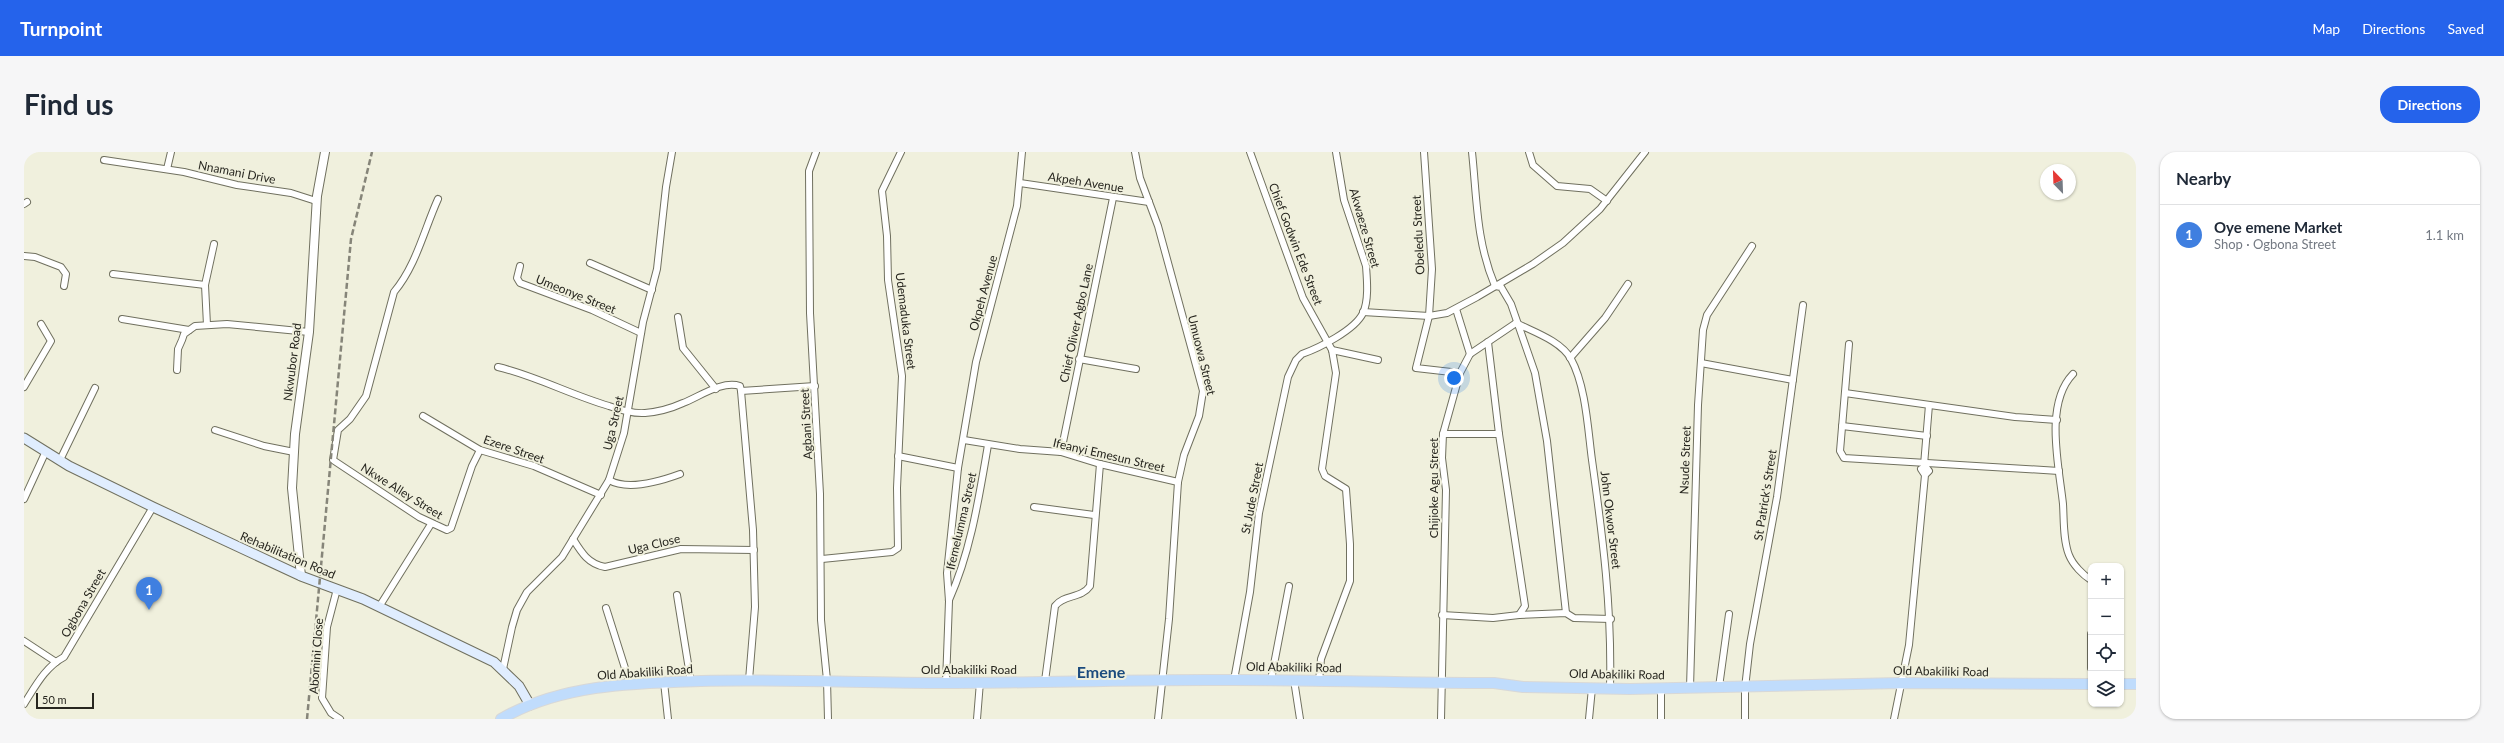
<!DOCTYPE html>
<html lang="en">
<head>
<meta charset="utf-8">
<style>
	body { margin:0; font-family:Lato,sans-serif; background:#f6f6f7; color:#1f2937 }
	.controls { position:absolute; right:12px; bottom:12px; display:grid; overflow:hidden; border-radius:8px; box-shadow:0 1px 3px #0004 }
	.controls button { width:36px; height:36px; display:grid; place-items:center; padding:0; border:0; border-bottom:1px solid #e0e1e3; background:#fff; color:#1f2937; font:20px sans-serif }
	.compass { position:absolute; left:2016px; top:12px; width:36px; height:36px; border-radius:50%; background:#fff; box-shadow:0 1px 3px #0004; rotate:337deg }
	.scale { position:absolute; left:12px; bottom:10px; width:58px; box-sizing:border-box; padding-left:4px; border:2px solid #27261f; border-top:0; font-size:11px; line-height:14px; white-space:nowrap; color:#27261f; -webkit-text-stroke:3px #f0f0dd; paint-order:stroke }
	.you { position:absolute; left:1430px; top:226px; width:14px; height:14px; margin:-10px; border:3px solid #fff; border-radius:50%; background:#1a73e8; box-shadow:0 0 0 6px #1a73e833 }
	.badge { display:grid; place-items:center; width:26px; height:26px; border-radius:50%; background:#2563eb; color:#fff; font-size:13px; font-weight:700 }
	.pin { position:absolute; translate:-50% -33px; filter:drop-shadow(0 1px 2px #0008) }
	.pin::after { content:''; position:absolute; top:21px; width:14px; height:12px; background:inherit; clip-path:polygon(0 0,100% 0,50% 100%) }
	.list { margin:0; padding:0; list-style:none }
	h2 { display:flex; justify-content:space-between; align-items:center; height:52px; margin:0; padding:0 16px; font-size:17px }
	h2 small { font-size:13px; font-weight:400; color:#747a83 }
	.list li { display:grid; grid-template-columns:26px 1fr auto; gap:12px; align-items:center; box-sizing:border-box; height:60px; padding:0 16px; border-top:1px solid #e0e1e3 }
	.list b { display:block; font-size:15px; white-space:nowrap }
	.list p { margin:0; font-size:13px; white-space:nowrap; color:#747a83 }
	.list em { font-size:13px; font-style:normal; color:#747a83 }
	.icon { flex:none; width:22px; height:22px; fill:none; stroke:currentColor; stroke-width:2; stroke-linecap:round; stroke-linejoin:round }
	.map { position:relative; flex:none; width:2112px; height:567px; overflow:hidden; border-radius:16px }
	header { display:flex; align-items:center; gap:24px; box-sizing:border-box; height:56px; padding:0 20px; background:#2563eb; color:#fff }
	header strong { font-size:19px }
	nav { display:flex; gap:22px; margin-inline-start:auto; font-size:14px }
	.intro { display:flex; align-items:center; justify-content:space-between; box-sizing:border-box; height:96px; padding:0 24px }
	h1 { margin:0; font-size:28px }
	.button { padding:10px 18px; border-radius:16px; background:#2563eb; color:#fff; font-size:14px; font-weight:700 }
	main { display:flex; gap:24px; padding:0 24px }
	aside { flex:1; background:#fff; border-radius:16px; box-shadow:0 1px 3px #0004 }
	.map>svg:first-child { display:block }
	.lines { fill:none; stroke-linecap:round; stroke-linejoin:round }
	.minor-casing { stroke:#70705f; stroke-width:8 }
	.tertiary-casing { stroke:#70705f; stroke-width:10 }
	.secondary-casing { stroke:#70705f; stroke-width:11 }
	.primary-casing { stroke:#d8d8d7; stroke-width:12 }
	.minor { stroke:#fff; stroke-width:6 }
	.tertiary { stroke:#fff; stroke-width:8 }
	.secondary { stroke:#e0edfe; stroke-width:9 }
	.primary { stroke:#c0dcfc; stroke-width:10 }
	.rail { stroke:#868579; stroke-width:2.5; stroke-dasharray:6 3; stroke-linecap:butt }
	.labels { text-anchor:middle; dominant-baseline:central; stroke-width:4; stroke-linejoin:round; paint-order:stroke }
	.street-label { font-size:12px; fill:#27261f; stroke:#f0f0dd }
	.district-label { font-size:16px; font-weight:bold; fill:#1b4b7e; stroke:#f0f0dd }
</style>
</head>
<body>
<header>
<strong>Turnpoint</strong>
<nav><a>Map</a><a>Directions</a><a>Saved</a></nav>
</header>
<div class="intro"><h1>Find us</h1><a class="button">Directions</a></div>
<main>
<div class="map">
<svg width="2112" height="567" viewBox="0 0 2112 567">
	<rect width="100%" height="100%" fill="#f0f0dd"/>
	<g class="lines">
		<defs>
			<g id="minor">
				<path d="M792,0l-7,19 1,142 10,181 1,126 6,60 1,39"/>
				<path d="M1111,0l5,26 18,48 45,165 -4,25 -15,39 -6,27 -9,137 -11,100"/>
				<path d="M1226,0l53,146 29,52 4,23 -14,96 3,7 21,13 4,55v37l-29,78 -2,22"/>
				<path d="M1400,0l8,117 -3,47 -13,52 44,5"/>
				<path d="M1448,0c5,47 4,89 23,134l6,1 10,17 24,69 12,68 19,172"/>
				<path d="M1505,0l4,13 24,21 33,3 17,12"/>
				<path d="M80,8l80,12 53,13 54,8 25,8"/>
				<path d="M143,17l4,-17"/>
				<path d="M996,31l129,19"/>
				<path d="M414,47c-14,31 -22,67 -44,93l-28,104 -16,23 -12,11 -5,30 86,57 28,13 4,-2 21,-62 8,-16"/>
				<path d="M0,52l3,-2"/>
				<path d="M0,104l11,1 26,10 5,7 -2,12"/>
				<path d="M566,111l62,27"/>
				<path d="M496,114l-3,12 3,5 72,27 49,23"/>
				<path d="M89,122l92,11"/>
				<path d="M1432,157l14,45"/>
				<path d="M1339,160l66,4 18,-3 30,-16 56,-33 30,-21 37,-34 45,-57"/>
				<path d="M654,165l5,31 33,41"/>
				<path d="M98,167l67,11"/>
				<path d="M1492,171c18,9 45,18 55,36 15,27 17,72 21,101 11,79 20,148 18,228"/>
				<path d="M183,173l-2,-40 9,-41"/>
				<path d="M1825,192l-9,107 4,7 215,13"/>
				<path d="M1308,198l46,10"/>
				<path d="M1546,206l35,-40 23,-34"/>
				<path d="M1055,207l57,10"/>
				<path d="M1677,211l92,17"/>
				<path d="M474,215c38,9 73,28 111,39 11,4 23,8 36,7 12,-1 27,-5 38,-10 16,-6 39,-23 57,-17l1,5 74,-5"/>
				<path d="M153,218l1,-21 4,-9 2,-6 11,-8 32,-2 82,8"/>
				<path d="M2049,222c-29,30 -14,92 -10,130 1,16 0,36 6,51 4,10 14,20 22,25"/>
				<path d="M0,235l27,-46 -10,-17"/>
				<path d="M717,239l12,139 2,77 -6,73"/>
				<path d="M1821,241l170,24 42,3"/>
				<path d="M399,264l57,34 54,16 67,29"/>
				<path d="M1818,274l85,10"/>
				<path d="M191,278l49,16 30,6"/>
				<path d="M1419,282h56"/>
				<path d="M940,288l56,9 41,3 39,12 78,18"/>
				<path d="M1037,300l52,-254"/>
				<path d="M874,304l60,12"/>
				<path d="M36,308l35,-72"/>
				<path d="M1900,313l5,-60"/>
				<path d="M585,328c19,11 52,1 71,-6"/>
				<path d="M0,347l22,-48"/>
				<path d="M1010,355l60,8"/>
				<path d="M549,387c8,13 15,25 32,28l76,-18 73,1"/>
				<path d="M798,407l70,-7 6,-4 -1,-60 5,-112 -14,-96 -1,-44 -5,-45 19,-39"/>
				<path d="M313,437l-10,38 -5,71 9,15 9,6"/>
				<path d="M653,443l14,87"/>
				<path d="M925,448c22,-49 30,-103 39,-155"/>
				<path d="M355,455l52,-83"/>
				<path d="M582,456l24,76"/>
				<path d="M1418,463l51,3 26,-3 6,-9 -26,-172 -11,-92"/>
				<path d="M1495,463l47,-2 8,5 37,1"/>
				<path d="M2067,482v34"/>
				<path d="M0,489l32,21"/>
				<path d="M479,517l9,-42 5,-17 10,-18 35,-35 47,-77 15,-47 19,-111 14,-53 9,-82 6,-35"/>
				<path d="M1210,528l16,-88 9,-79 29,-136 8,-17 6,-6c17,-6 53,-24 61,-41 6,-13 4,-33 3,-47l-22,-66 -8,-48"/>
				<path d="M1247,528l18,-94"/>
				<path d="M1270,528l6,39"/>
				<path d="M1021,529l10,-75c9,-12 26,-7 35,-20l10,-122"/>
				<path d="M640,530l4,37"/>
				<path d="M922,531l3,-82 -2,-28 11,-105 18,-106 41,-156 5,-54"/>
				<path d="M1695,535l10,-73"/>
				<path d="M1666,536l8,-283 5,-75 4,-15 45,-69"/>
				<path d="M0,552c11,-17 21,-37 40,-47l89,-150"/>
				<path d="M953,567l3,-37"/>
				<path d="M1417,567l5,-229 -4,-32 1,-24 17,-61 10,-19 46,-31"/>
				<path d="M1565,567l3,-31"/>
				<path d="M1637,567v-31"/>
				<path d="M1721,567v-31l5,-44 27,-147 26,-192"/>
				<path d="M1870,567l15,-74 16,-170 4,-4 -3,-4 -5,2 4,6"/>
			</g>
			<path id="tertiary" d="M277,424l-9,-88 3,-54 14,-102 8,-136 8,-44"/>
			<path id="secondary" d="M0,286l45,28 84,41 148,69 62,23 131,63 25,24 11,19"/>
			<g id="primary">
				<path d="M2097,532h15"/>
				<path d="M477,567c60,-35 133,-36 200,-38 82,-2 164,2 246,2 95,0 190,-4 286,-3 87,0 174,3 261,3l29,4 107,2 270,-6 191,1"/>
			</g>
		</defs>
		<use href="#minor" class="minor-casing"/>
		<use href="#tertiary" class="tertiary-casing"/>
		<use href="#secondary" class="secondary-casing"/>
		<use href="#primary" class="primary-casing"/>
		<use href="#minor" class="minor"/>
		<use href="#tertiary" class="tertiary"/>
		<use href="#secondary" class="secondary"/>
		<use href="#primary" class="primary"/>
		<path class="rail" d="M283,567l44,-480 21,-87"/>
	</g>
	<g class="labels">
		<g class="street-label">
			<text transform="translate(213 20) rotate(11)">Nnamani Drive</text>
			<text transform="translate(1062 30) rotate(9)">Akpeh Avenue</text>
			<text transform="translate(1341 76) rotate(74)">Akwaeze Street</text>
			<text transform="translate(1394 83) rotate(-93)">Obeledu Street</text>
			<text transform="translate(1272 92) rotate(69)">Chief Godwin Ede Street</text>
			<text transform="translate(959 141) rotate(-75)">Okpeh Avenue</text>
			<text transform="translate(552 142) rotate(22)">Umeonye Street</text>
			<text transform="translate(882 169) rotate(83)">Udemaduka Street</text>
			<text transform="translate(1052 171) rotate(-78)">Chief Oliver Agbo Lane</text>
			<text transform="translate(1178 203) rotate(76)">Umuowa Street</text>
			<text transform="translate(268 210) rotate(-83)">Nkwubor Road</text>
			<text transform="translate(589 271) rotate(-77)">Uga Street</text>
			<text transform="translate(782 272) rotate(-93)">Agbani Street</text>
			<text transform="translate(490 297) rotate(19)">Ezere Street</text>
			<text transform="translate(1085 303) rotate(13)">Ifeanyi Emesun Street</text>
			<text transform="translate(1661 308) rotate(-88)">Nsude Street</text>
			<text transform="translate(1409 336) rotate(-90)">Chijioke Agu Street</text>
			<text transform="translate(378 339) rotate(32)">Nkwe Alley Street</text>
			<text transform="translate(1741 343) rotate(-81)">St Patrick's Street</text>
			<text transform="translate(1228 346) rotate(-79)">St Jude Street</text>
			<text transform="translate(1587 368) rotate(83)">John Okwor Street</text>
			<text transform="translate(937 369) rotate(-77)">Ifemelumma Street</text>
			<text transform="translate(630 392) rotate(-13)">Uga Close</text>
			<text transform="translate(264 403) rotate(23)">Rehabilitation Road</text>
			<text transform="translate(59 451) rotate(-60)">Ogbona Street</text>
			<text transform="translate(292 504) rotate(-86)">Abomini Close</text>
			<text transform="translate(1270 515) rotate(1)">Old Abakiliki Road</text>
			<text x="945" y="517">Old Abakiliki Road</text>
			<text transform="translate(1917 519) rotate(1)">Old Abakiliki Road</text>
			<text transform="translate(621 520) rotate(-4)">Old Abakiliki Road</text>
			<text transform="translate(1593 522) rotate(1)">Old Abakiliki Road</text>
		</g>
		<g class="district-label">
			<text x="1077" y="519">Emene</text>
		</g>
	</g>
</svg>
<div class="controls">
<button>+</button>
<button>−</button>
<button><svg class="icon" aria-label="locate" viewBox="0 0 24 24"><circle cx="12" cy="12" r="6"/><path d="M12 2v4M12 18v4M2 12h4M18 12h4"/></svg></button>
<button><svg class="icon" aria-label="layers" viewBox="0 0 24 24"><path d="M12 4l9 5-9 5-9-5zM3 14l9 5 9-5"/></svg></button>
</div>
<svg class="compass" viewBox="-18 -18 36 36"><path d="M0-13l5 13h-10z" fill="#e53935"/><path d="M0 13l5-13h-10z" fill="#747a83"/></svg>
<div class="scale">50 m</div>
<div class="you"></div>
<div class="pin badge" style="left:125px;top:458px;background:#3f7fe0">1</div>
</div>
<aside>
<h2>Nearby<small></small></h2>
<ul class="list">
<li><span class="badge" style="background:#3f7fe0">1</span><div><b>Oye emene Market</b><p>Shop · Ogbona Street</p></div><em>1.1 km</em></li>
</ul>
</aside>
</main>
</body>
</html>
